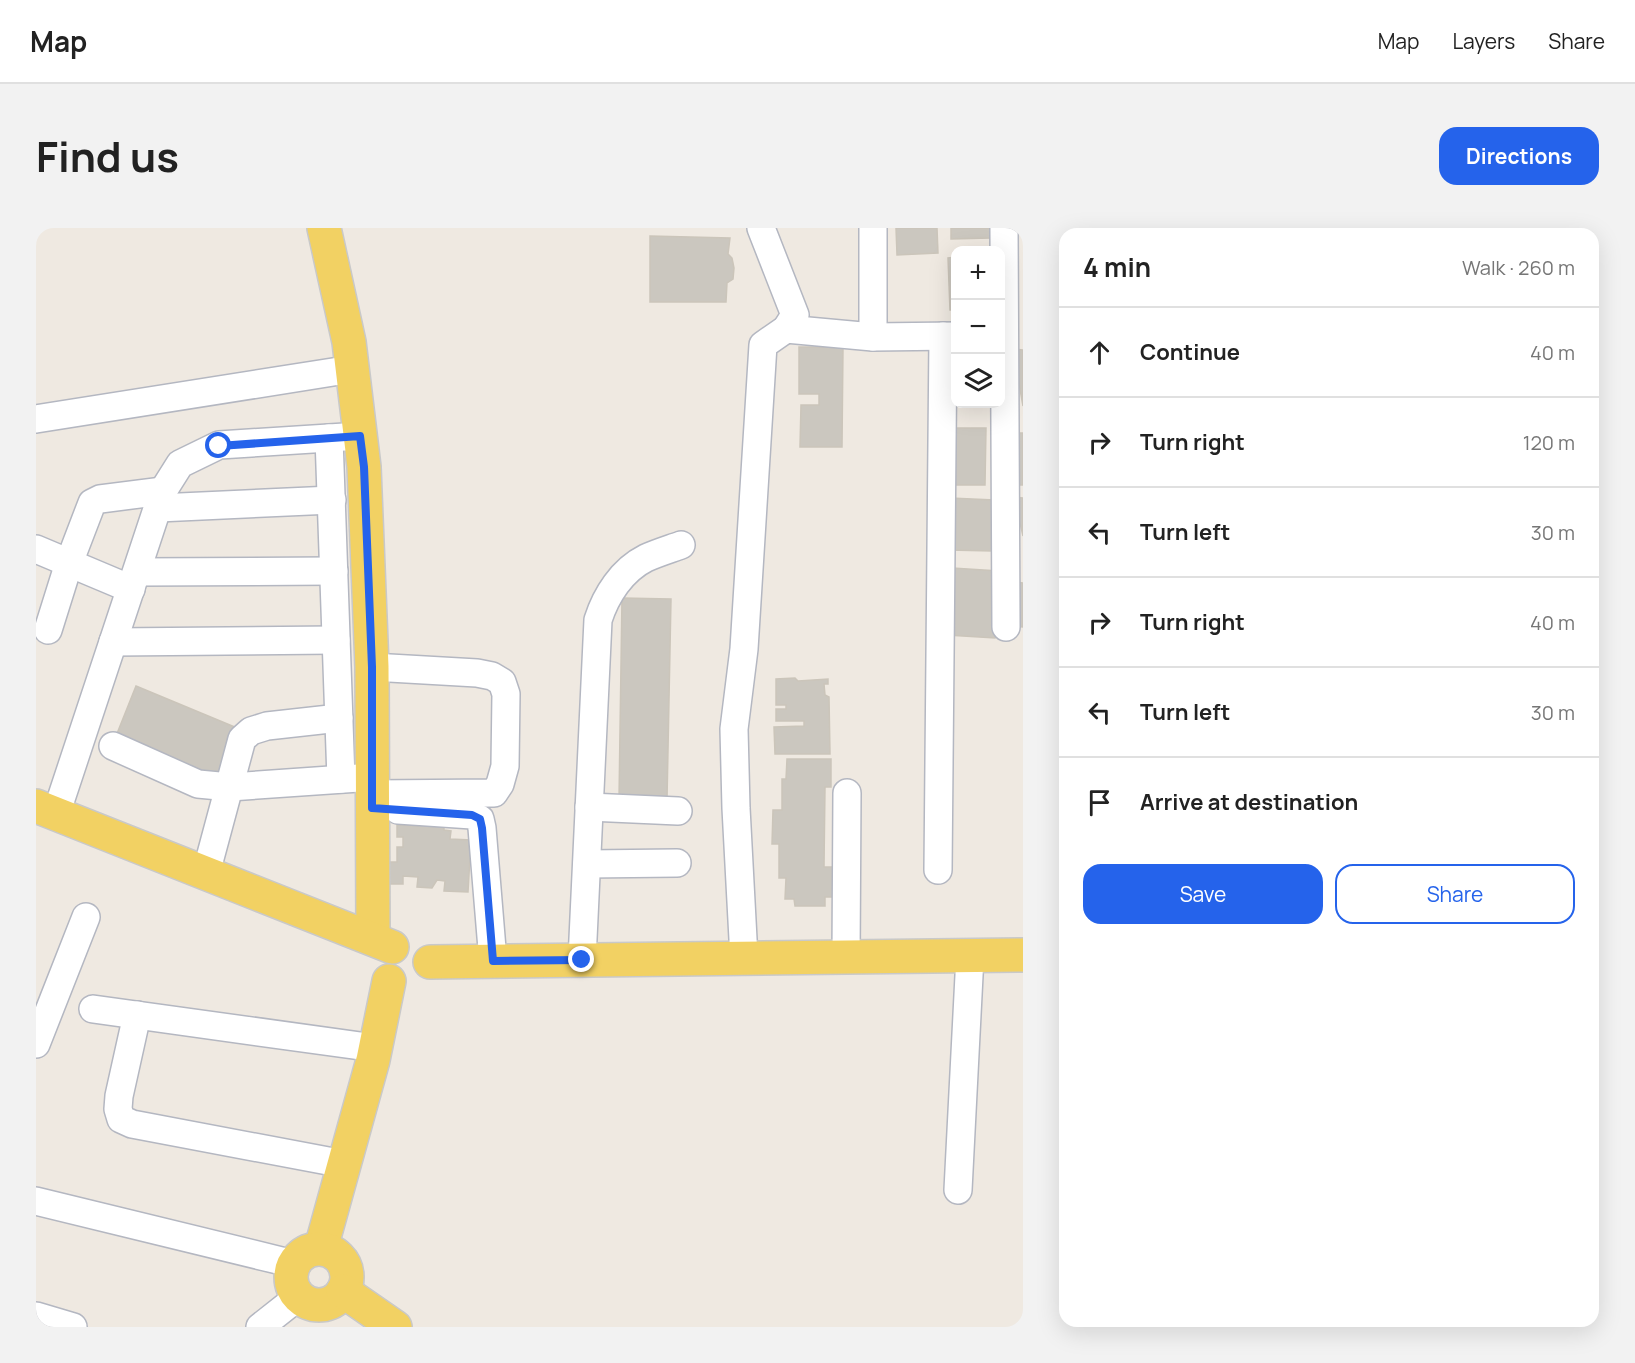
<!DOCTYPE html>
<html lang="en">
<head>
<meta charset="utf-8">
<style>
	body { margin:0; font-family:Manrope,sans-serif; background:#f2f2f2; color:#222 }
	.controls { position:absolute; right:18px; top:18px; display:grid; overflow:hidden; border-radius:12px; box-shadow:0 6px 24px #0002 }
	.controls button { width:54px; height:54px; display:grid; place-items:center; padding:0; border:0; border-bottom:2px solid #e0e0e0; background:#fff; color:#222; font:30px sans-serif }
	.stop { position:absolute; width:18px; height:18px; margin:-14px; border:4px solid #2563eb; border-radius:50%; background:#fff }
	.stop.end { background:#2563eb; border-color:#fff; box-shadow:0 2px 6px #0008 }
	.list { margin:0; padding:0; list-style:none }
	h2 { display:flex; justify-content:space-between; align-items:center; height:78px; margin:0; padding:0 24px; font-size:26px }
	h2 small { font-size:20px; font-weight:400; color:#767676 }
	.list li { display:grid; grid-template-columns:39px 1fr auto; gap:18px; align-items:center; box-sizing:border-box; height:90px; padding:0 24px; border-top:2px solid #e0e0e0 }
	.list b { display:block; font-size:22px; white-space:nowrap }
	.list em { font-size:20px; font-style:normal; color:#767676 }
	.actions { display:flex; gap:12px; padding:18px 24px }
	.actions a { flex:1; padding:14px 0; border:2px solid #2563eb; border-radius:18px; text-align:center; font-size:21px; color:#2563eb }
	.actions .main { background:#2563eb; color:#fff }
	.icon { flex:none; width:33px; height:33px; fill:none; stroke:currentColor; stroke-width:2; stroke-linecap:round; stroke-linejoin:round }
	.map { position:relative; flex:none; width:987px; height:1099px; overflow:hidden; border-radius:18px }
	header { display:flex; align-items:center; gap:36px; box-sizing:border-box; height:84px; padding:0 30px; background:#fff; border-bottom:2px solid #e0e0e0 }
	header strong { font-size:28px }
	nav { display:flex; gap:33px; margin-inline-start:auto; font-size:21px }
	.intro { display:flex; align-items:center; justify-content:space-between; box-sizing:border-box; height:144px; padding:0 36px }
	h1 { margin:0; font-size:42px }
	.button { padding:15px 27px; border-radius:18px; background:#2563eb; color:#fff; font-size:21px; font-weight:700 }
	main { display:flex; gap:36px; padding:0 36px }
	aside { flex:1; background:#fff; border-radius:18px; box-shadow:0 6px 24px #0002 }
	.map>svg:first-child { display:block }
	.building { fill:#cbc7bf; stroke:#cbc5ba; stroke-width:1.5 }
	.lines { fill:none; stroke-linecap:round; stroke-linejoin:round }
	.minor-casing { stroke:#b4b7c1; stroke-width:30 }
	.major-casing { stroke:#c9c9c9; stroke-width:36 }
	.minor { stroke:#fff; stroke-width:27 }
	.major { stroke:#f2d163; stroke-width:33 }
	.route { stroke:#2563eb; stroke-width:8 }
</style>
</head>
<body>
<header>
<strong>Map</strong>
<nav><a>Map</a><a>Layers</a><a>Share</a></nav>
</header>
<div class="intro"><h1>Find us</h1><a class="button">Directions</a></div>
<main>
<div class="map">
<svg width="987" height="1099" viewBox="0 0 987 1099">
	<rect width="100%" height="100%" fill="#efe9e1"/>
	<g class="building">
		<path d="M860,0h41l1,25 -41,2z"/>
		<path d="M915,0h40v10l-40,1z"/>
		<path d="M614,8l80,2 -2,16 4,4 2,10 -1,11 -6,4 -1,19h-76z"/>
		<path d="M920,29v53h-6l-2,-52z"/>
		<path d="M763,119h44l-1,100h-42l1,-42h18v-11h-20z"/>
		<path d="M977,121l10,1v56z"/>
		<path d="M920,176h33v2h-38z"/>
		<path d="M911,200h39l-1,57h-35z"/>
		<path d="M981,205h6v52h-8z"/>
		<path d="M978,269l9,1v38z"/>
		<path d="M914,270l44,2 -2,51 -44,-1z"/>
		<path d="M916,340l47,3 -4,67 -48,-3z"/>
		<path d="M980,354l7,1v44l-11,-1z"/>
		<path d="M586,370l49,1 -4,201 -48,-1z"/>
		<path d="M759,450l3,3 30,-2v5h-4l1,11 4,2 1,57h-55l-1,-27 30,-1v-5h-28v-12h10v-4h-10v-26z"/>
		<path d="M100,458l101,42 -21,50 -100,-42z"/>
		<path d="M751,531h44v28h-6l-1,80h9v30h-8v9h-30l-1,-7h-9l1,-21h-7v-34h-7l1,-34h9v-31h4z"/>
		<path d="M383,590l25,2v10l7,1 -1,8 21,1 -3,52 -24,-1 1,-10 -8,-1 -5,8 -15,-1 1,-10 -15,-1v8h-14v-22h8v-15h6v-10h-6v-12l21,1z"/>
	</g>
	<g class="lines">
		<defs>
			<g id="minor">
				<path d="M837,0v109"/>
				<path d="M968,0l2,399"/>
				<path d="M750,101l87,8 83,-1"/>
				<path d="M0,191l316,-50"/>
				<path d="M293,210l12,341"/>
				<path d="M122,280l174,-8"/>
				<path d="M0,321l95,40"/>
				<path d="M101,344l197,-1"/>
				<path d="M12,402l21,-67 23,-60 8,-4 63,-8"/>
				<path d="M77,414l223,-2"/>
				<path d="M336,439l105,6 15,3 10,6 4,12 -1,72 -5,18 -6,9 -122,1"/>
				<path d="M77,518l85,38 32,3 129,-9"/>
				<path d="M553,579l89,4"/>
				<path d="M362,582l74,5 8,4 2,9 11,133"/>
				<path d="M20,586l107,-323 17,-27 39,-19 141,-9"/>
				<path d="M551,636l90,-1"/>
				<path d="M902,642l5,-534"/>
				<path d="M170,645l36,-134 9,-8 16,-5 72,-8"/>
				<path d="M810,729l1,-164"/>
				<path d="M708,730l-8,-150 -2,-79 10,-80 19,-304 23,-16 9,-14 -34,-87"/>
				<path d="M546,732l16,-340c8,-25 24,-50 48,-62 11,-5 24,-9 35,-13"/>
				<path d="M57,781l282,39"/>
				<path d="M101,787l-18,81 -1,13 3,10 11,5 212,40"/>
				<path d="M0,816l50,-127"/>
				<path d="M922,962l12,-234"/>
				<path d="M0,973l258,63"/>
				<path d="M0,1088l37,11"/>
				<path d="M224,1099l38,-30"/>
			</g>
			<g id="major">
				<path d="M288,0l25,114 15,125 8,200 1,271"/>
				<path d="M0,578l356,141"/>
				<path d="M394,734l593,-7"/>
				<path d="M285,1020l52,-188 16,-79"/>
				<circle cx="283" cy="1049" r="28"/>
				<path d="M307,1063l52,36"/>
			</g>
		</defs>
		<use href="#minor" class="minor-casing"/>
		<use href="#major" class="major-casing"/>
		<use href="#minor" class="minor"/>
		<use href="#major" class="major"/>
	</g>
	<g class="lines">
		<path class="route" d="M183,218l141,-10 4,31 8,200v141l100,7 8,4 2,9 11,133 89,-1"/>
	</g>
</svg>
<div class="controls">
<button>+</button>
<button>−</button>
<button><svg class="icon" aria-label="layers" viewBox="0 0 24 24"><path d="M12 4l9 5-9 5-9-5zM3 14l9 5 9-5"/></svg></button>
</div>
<div class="stop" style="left:183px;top:218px"></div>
<div class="stop end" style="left:546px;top:732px"></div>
</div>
<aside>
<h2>4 min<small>Walk · 260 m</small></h2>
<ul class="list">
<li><svg class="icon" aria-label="ahead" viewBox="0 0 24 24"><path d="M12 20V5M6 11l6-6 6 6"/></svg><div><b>Continue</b></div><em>40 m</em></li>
<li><svg class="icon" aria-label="right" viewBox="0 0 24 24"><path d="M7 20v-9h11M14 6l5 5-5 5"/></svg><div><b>Turn right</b></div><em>120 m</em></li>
<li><svg class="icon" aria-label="left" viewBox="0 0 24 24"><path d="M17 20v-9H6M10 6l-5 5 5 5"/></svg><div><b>Turn left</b></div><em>30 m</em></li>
<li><svg class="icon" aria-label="right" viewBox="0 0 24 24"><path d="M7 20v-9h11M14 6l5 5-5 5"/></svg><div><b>Turn right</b></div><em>40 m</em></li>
<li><svg class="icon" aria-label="left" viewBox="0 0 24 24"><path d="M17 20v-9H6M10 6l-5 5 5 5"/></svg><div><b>Turn left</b></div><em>30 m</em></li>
<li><svg class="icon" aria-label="arrive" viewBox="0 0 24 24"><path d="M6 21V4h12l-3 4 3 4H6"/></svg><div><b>Arrive at destination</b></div></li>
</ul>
<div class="actions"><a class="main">Save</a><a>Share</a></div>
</aside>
</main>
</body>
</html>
